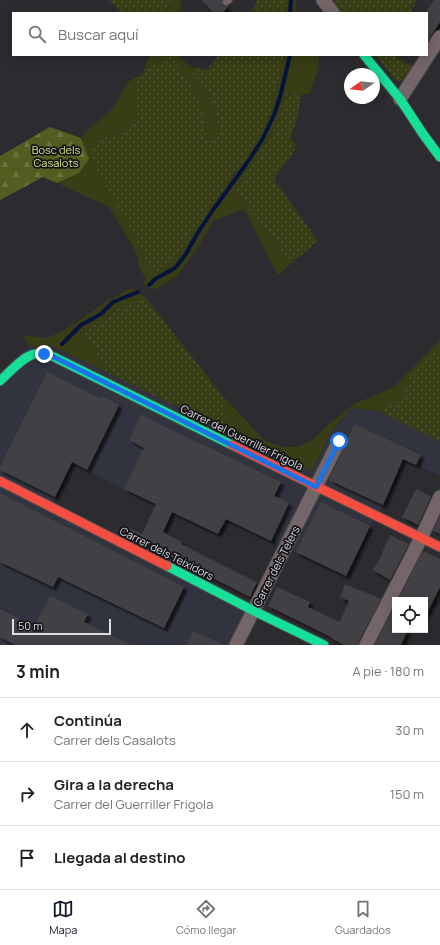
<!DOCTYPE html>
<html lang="es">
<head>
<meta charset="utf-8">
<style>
	body { margin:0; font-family:Manrope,sans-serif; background:#f2f2f2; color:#202124 }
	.controls { position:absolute; right:12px; bottom:12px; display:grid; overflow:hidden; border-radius:0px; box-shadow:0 2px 10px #0003 }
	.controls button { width:36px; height:36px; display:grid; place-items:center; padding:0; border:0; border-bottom:1px solid #e0e0e0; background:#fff; color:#202124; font:20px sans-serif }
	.compass { position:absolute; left:344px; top:68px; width:36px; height:36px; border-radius:50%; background:#fff; box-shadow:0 2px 10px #0003; rotate:256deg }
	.scale { position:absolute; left:12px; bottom:10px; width:99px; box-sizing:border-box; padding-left:4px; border:2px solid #dcdce1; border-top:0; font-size:11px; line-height:14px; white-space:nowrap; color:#dcdce1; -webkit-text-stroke:3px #131317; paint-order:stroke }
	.stop { position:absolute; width:12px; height:12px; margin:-9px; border:3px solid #1a73e8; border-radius:50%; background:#fff }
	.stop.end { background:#1a73e8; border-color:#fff; box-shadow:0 1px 4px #0008 }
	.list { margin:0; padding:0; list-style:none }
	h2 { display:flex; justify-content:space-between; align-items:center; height:52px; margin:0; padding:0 16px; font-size:17px }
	h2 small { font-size:13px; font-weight:400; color:#757577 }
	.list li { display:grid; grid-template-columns:26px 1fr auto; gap:12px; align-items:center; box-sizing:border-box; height:64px; padding:0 16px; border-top:1px solid #e0e0e0 }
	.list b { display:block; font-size:15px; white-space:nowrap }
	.list p { margin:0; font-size:13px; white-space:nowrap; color:#757577 }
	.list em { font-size:13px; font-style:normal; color:#757577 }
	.icon { flex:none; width:22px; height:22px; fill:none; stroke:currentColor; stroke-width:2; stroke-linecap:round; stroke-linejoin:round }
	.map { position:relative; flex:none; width:440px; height:645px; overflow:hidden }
	.search { position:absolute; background:#fff; box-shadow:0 2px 10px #0003; left:12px; right:12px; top:12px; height:44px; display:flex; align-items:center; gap:10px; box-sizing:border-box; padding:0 14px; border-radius:0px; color:#757577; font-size:15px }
	.sheet { height:244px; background:#fff }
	nav { display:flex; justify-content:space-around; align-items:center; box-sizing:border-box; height:56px; border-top:1px solid #e0e0e0; background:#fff; font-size:11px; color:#757577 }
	nav a { display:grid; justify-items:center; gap:2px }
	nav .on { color:#111827 }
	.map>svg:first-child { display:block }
	.built { fill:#31333f }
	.green { fill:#383d15 }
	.forest { fill:url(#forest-firs) }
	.garden { fill:url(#garden-dots) }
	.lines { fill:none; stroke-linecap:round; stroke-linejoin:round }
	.stream { stroke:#06133f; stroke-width:4 }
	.building { fill:#424145; filter:url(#shadow) }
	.lane-casing { stroke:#49494b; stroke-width:8 }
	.street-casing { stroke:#49494b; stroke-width:15 }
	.fast-casing { stroke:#49494b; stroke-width:11 }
	.jam-casing { stroke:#49494b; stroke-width:11 }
	.lane { stroke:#746568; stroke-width:6 }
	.street { stroke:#746568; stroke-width:13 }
	.fast { stroke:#16e098; stroke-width:9 }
	.jam { stroke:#f24e42; stroke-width:9 }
	.route { stroke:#1a73e8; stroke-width:5 }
	.labels { text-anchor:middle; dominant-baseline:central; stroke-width:3.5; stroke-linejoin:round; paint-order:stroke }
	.park-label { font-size:11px; fill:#d9e987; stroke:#131317 }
	.street-label { font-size:11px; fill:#dcdce1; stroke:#131317 }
</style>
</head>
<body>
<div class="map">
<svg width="440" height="645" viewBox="0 0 440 645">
	<defs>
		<pattern id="forest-firs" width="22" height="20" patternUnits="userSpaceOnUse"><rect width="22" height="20" fill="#555c20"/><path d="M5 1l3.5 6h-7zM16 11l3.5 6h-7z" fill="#6d7340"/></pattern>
		<pattern id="garden-dots" width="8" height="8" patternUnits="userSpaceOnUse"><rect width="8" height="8" fill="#383d15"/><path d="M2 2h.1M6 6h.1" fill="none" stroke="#545837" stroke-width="1.8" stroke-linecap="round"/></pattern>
		<filter id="shadow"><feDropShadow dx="3.5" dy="3.5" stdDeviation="1" flood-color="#0009"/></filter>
	</defs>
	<rect width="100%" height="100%" fill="#2c2c30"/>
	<path class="built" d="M29,346h24l258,125 22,-42 19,-21 26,3 62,31v34l-37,-17 -20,46 -13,21 -24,50 -50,-24 -70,-33 -8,15 -94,-45 -52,-26 -21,43 203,105 -18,34h-236v-273z"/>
	<g class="green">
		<path d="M170,0h11v11l-2,2h-9l1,-9z"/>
		<path d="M286,0h10l1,13h-12z"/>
		<path d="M150,55h17l-25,19 -8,26 4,9 -1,12 -18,13 -14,4 34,107 6,14 2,9 23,-3 11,-13 29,-44 27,-37 41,-89 7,-27h34l-1,13 -8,26 -24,-1 -10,33 -39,60 -1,6 56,71 -14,12 -34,-66 -31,12 -16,28 -19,26 -21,14 -9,-1 -5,-4 3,-6 -6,-8 -4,-18 -27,-45 -52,-24 22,-10 10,-14 -8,-21 9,-10 21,-18 9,-13 8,-15 14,-8z"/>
		<path d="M168,55h10l14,13v3l14,18 6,12 8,29 -5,11h-8l-6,-38 -23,-38z"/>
		<path d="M131,288l14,9 -28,12 -16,12 -18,9v4l13,16 8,21 -51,-25h-24l-7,-11 24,3 18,-7 42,-29z"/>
		<path d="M440,340v8l-34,35 -3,13 -9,7 -16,8 -26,-3 -19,21 -22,42 -89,-43 4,-11 -4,-22 43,46 17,6h17l15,-8 14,-14 27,-22 14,-5 25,-11z"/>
	</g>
	<path class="forest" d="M50,127l31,11 8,21 -10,14 -22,10 -14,-6 -43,23v-44z"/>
	<g class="garden">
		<path d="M109,0h61l1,4 -1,9h-48z"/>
		<path d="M258,0h28l-1,13h-35z"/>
		<path d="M330,0h87l-7,13h-71z"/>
		<path d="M167,55h1l10,10 23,38 6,38h8l5,-11 -8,-29 -6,-12 -14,-18v-3l4,-1 10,4 13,-16h66l-15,56 -8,20 -10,18 -42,59 -29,44 -11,13 -15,8 -8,-5 -2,-9 -6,-14 -47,-85v-8l4,-10 9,-4 14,-4 18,-13 1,-12 -4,-9v-12l8,-14z"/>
		<path d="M376,55h18l18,12 -9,13 -7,1z"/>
		<path d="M286,93l16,1 -2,6 -2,16 -8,23 6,5 -4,11 -6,7 -12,17 44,62 -26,22 -56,-71 1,-6 39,-59z"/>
		<path d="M145,297l77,98 4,22 -4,11 -118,-57 -8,-21 -13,-17v-3l18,-9 16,-12z"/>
		<path d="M440,348v94l-62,-31 16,-8 9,-7 3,-13 9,-11z"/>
	</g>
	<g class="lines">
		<g class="stream">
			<path d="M290,13l1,-13"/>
			<path d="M149,285l6,-6 20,-11 9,-11 15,-26 14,-21 34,-47 15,-23 12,-25 6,-18 10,-42"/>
			<path d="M62,344l19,-19 20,-11 12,-12 25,-10"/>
		</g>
	</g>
	<g class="building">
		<path d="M201,0h21v3l1,2 1,1h4l-5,7h-9z"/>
		<path d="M434,0h6v22l-13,20v-32z"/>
		<path d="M47,372l54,27 1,-3 17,9 -32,65 -15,-8 -17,35 -55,-27v-3z"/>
		<path d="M141,414l14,8 126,60 -7,14 15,7 -18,38 -45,-22 -8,15 -46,-22 -9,20 19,10 -1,2 76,38 -7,15 -128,-65 3,-6 17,8 14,-30 -32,-15 20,-41 -15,-8z"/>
		<path d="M354,424l67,31 -5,10 -13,-6 -20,46 -54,-25 17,-35 1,-5z"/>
		<path d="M416,489l15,8 -13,28 -16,-8z"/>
		<path d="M0,493l184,94 -20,41 -106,-51 -5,10 -53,-25z"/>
		<path d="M321,502l49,24 -24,50 -50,-24z"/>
		<path d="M440,516v18l-7,-4z"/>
		<path d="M390,535l19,9 -19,36 -17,-10 10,-17h-1z"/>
		<path d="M423,551l17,8v28l-15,30v-17h-27z"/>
		<path d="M345,584l36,15 -22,42 -1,4h-14l-11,-6 -4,-3 -61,-30 9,-19 33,15 -2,5 32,15 9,-21 -9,-4z"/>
		<path d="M50,596l38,18 -4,8 47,23h-116l-15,-8v-28l34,17z"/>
		<path d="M395,606v24h13l-7,15h-26z"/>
		<path d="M193,631l32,14h-38z"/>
	</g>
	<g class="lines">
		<defs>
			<path id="lane" d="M226,2l3,-2"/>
			<g id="street">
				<path d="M323,0l10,13"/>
				<path d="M400,99l40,-62"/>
				<path d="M236,645l103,-204"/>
				<path d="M366,645l55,-107 19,-41"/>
			</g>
			<g id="fast">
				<path d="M364,55l36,44 23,35 17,23"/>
				<path d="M0,381c9,-8 23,-25 35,-27 7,-1 13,1 19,3l178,88"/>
				<path d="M167,566l87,45 70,34"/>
			</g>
			<g id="jam">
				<path d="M232,445l208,102"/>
				<path d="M0,481l167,85"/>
			</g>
		</defs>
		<use href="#lane" class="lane-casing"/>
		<use href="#street" class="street-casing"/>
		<use href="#fast" class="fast-casing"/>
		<use href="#jam" class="jam-casing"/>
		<use href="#lane" class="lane"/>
		<use href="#street" class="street"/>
		<use href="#fast" class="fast"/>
		<use href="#jam" class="jam"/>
	</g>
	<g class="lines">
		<path class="route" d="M44,354l10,3 262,130 23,-46"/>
	</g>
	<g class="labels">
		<g class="park-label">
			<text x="56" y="149">Bosc dels<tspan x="56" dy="13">Casalots</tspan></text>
		</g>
		<g class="street-label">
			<text transform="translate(242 437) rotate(26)">Carrer del Guerriller Frigola</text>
			<text transform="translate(167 553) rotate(27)">Carrer dels Teixidors</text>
			<text transform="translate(276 566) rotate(-63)">Carrer dels Telers</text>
		</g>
	</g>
</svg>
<div class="controls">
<button><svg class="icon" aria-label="locate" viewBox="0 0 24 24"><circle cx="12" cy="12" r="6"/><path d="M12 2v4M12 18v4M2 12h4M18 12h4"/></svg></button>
</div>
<svg class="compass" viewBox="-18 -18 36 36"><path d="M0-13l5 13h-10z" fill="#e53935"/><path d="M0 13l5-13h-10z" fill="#757577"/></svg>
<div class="scale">50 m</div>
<div class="stop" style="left:339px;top:441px"></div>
<div class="stop end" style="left:44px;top:354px"></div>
<div class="search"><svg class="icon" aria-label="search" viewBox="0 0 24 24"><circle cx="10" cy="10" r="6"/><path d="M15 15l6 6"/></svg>Buscar aquí</div>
</div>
<section class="sheet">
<h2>3 min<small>A pie · 180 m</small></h2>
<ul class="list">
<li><svg class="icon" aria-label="ahead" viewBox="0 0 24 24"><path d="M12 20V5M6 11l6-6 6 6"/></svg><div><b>Continúa</b><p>Carrer dels Casalots</p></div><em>30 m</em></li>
<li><svg class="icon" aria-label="right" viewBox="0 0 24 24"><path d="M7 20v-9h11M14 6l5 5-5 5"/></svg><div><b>Gira a la derecha</b><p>Carrer del Guerriller Frigola</p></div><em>150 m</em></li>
<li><svg class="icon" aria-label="arrive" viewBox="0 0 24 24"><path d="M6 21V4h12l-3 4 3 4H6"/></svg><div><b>Llegada al destino</b></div></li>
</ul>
</section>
<nav>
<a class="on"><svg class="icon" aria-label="map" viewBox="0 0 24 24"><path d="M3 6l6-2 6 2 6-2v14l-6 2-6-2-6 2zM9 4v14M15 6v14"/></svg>Mapa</a>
<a><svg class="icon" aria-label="directions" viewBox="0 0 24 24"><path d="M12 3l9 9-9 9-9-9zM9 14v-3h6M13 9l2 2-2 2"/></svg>Cómo llegar</a>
<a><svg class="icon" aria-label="saved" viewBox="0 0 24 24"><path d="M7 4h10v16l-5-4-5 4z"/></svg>Guardados</a>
</nav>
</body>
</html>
